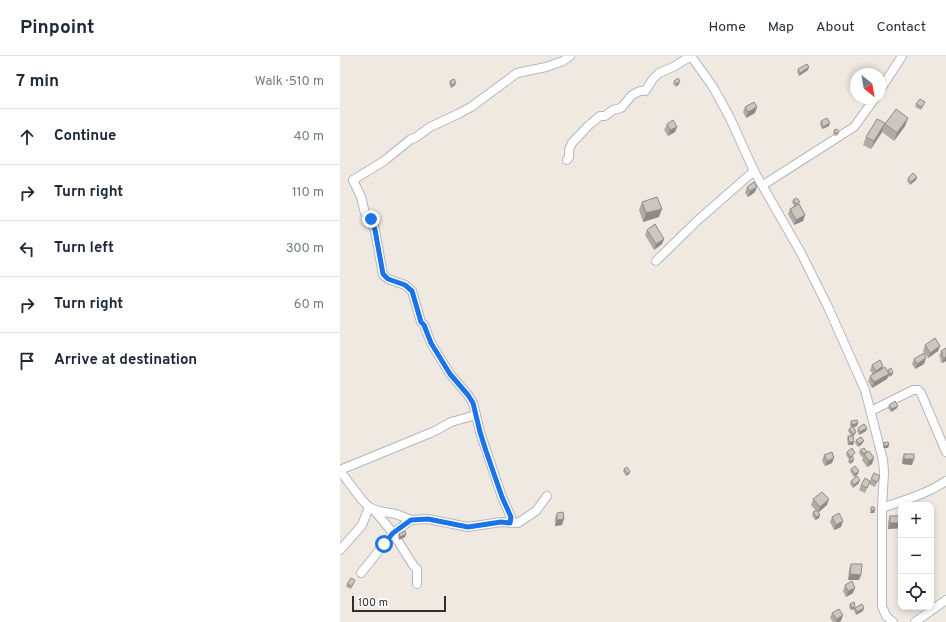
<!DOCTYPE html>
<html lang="en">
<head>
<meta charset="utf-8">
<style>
	body { margin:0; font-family:Overpass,sans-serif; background:#f6f6f7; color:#1f2937 }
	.controls { position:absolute; right:12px; bottom:12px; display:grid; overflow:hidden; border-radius:8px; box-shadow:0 2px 6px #0003 }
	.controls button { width:36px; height:36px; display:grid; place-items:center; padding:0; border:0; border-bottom:1px solid #e0e1e3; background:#fff; color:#1f2937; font:20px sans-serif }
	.compass { position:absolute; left:510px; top:12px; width:36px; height:36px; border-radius:50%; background:#fff; box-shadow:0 2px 6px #0003; rotate:149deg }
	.scale { position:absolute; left:12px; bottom:10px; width:94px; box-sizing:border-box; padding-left:4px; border:2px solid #2e2e2e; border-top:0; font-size:11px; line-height:14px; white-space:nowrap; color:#2e2e2e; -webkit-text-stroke:3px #fff; paint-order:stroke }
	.stop { position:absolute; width:12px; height:12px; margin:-9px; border:3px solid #1a73e8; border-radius:50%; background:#fff }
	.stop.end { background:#1a73e8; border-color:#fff; box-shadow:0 1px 4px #0008 }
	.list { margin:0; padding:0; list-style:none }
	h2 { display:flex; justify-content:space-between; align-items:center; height:52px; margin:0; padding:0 16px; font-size:17px }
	h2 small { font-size:13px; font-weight:400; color:#747a83 }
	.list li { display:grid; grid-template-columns:26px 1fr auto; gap:12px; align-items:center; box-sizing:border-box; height:56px; padding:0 16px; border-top:1px solid #e0e1e3 }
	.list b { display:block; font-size:15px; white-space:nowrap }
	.list em { font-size:13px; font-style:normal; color:#747a83 }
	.icon { flex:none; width:22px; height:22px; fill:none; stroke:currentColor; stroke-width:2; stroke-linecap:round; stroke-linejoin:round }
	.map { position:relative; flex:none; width:606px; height:566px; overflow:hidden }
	header { display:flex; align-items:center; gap:24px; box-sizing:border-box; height:56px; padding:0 20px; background:#fff; border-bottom:1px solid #e0e1e3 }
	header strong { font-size:19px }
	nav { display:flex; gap:22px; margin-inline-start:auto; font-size:14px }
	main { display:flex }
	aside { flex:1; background:#fff }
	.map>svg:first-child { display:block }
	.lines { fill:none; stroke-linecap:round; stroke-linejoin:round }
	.minor-casing { stroke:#b4b7c1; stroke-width:10 }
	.minor { stroke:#fff; stroke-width:8 }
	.wall { fill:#afaba4 }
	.shaded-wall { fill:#8e8b86 }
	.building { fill:#cbc7bf; stroke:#8e8b86 }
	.route { stroke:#1a73e8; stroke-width:5 }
</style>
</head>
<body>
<header>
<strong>Pinpoint</strong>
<nav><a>Home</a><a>Map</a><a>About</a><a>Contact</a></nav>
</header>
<main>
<aside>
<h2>7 min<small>Walk · 510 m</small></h2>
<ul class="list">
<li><svg class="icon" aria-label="ahead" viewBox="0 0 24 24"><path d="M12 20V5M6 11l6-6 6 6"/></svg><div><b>Continue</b></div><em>40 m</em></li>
<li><svg class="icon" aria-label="right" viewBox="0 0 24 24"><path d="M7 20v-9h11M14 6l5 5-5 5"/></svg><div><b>Turn right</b></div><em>110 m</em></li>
<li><svg class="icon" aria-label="left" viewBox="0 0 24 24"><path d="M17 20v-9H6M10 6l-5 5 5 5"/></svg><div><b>Turn left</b></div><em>300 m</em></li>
<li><svg class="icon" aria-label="right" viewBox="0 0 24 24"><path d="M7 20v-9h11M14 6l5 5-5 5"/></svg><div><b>Turn right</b></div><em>60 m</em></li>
<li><svg class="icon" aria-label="arrive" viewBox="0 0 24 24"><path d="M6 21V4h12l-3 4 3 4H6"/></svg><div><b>Arrive at destination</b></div></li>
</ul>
</aside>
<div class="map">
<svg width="606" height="566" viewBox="0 0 606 566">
	<rect width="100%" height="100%" fill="#efe9e1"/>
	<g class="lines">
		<defs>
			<g id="minor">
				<path d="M351,0l22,31 17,31 24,53 47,82 27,54 37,83 18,70 1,12 -2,36v98l4,10 7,6"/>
				<path d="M540,34l22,-34"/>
				<path d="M227,104l2,-3v-7l3,-7 16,-17 12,-10h5l8,-6 8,-2 11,-13 8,-4h5l8,-12 6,-6 14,-6 18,-11"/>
				<path d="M423,129l91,-58 21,-29"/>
				<path d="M316,205l42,-41 56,-49"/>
				<path d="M531,355l42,-21h5l3,3 25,59"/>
				<path d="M0,414l95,-39 16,-9 25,-7"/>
				<path d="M0,415l22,29 7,7 9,4 18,3 15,6 17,-1 40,8 33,-5 17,1 18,-12 11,-15"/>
				<path d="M542,452c22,-8 45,-14 64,-27"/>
				<path d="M71,464l-18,13 20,32 4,4v15"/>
				<path d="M170,467l1,-6 -9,-20 -22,-65 -7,-29 -5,-8 -18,-21 -19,-31 -7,-18 -3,-3 -9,-31 -7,-6 -17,-6 -5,-4 -8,-45 -4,-11 -6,-6 -4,-16 -8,-17 31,-19 27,-22 4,-1 15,-11 28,-13 13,-7 46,-34 29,-6 17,-6 7,-5"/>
				<path d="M0,494l22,-25 7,-18"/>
				<path d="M21,517l32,-40 -19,-23"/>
				<path d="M575,566l31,-22"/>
			</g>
		</defs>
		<use href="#minor" class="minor-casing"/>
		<use href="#minor" class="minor"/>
	</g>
	<g class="wall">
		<path d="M458,13l10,1 -9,6 -2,-4z"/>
		<path d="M110,25l6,2 -1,2 -4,3 -2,-4z"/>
		<path d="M334,25l5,3 -3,3 -3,-3z"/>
		<path d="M576,48l8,1 -3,5 -6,-3z"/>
		<path d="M405,51h12l-2,6 -9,5 -3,-6z"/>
		<path d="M568,62l-3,8 -11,15 -12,-9 3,-8z"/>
		<path d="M481,65l8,5 -7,3 -2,-5z"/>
		<path d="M545,67l-3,9 -11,17 -8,-4 3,-8z"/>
		<path d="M327,68l10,3 -2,5 -7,4 -4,-6z"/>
		<path d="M494,74l5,2 -1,3 -3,1 -2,-3z"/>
		<path d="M577,121l-1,3 -6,5 -3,-4 1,-3z"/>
		<path d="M407,131l8,5 -7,5 -3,-4z"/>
		<path d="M453,144l6,4 6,11 -2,6 -9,4 -6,-11 2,-5 4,-3 -2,-4z"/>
		<path d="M302,146l17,15 -16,5 -4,-12z"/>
		<path d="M307,174l17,9 -2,5 -8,6 -9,-15z"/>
		<path d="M585,289l15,1 -2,5 -10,7 -5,-7z"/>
		<path d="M606,292v13l-4,2 -2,-3 1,-1 -2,-3 2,-5z"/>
		<path d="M574,303l10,5 -9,5 -3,-5z"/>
		<path d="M532,309l11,1 -1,3 5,2 1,-1 5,3 -1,2 -3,2 -1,-1 -1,3 -15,9 -4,-7 2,-5 3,-1 -3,-5z"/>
		<path d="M549,349l8,3 -6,4 -3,-4z"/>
		<path d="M511,365l6,5 -4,1 2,7 -2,2 1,6 -1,3h-5l-1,-6 1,-3h3l-3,-5 1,-2 2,-1 -1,-4z"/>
		<path d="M518,372h9l-1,3 -7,4 -2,-4z"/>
		<path d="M516,384l6,4 -4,3 -3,-4z"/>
		<path d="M520,394l6,3 6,11 -5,3 -5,-7 1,-3h-1l-3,-4z"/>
		<path d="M507,396l7,4 -1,1v5l-3,2 -2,-2 1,-3 -3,-4z"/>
		<path d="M564,398l8,11 -10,-1v-5z"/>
		<path d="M484,399l8,8 -7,3 -3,-5z"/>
		<path d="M284,413l6,3 -1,2 -3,2 -3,-5z"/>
		<path d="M511,413l7,5 -4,3 -4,-6z"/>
		<path d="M540,420l-5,11 -6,-3 2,-5z"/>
		<path d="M511,425l8,2 -6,5 -3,-4z"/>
		<path d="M530,425l-2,5 -3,7 -6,-3 2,-5z"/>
		<path d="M473,443l14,6 -9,7 1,6 -4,2 -3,-5 1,-3 3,-1 -5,-6z"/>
		<path d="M217,457l5,12 -7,1v-8z"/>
		<path d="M550,460l11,12 -13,1v-7z"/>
		<path d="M492,461l9,10 -7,3 -4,-8z"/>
		<path d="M560,473h1v11h-2l-1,-6z"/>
		<path d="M59,478l6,3 -6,3 -1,-3z"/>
		<path d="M511,508l8,16h-11l1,-11z"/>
		<path d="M14,527l-3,6 -5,-2 1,-3z"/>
		<path d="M505,529l8,8 -7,4 -3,-6z"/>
		<path d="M510,548l5,4 8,3 -7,4 -2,-4v-2l-3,1 -2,-3z"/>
		<path d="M492,557l9,8 -2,1h-6l-3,-4z"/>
	</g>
	<g class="shaded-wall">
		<path d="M469,11l-1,3 -9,6 1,-3z"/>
		<path d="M340,25l-1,3 -3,3 1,-3z"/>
		<path d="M116,27l-1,2 -4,3 1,-3z"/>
		<path d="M417,51l-2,6 -9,5 2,-6z"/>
		<path d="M568,62l-3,8 -11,15 3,-8z"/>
		<path d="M490,67l-1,3 -7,3 1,-2z"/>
		<path d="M545,67l-3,9 -11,17 3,-8z"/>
		<path d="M337,71l-2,5 -7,4 2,-6z"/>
		<path d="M577,121l-1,3 -6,5 1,-3z"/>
		<path d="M417,131l-2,5 -7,5 2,-6z"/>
		<path d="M322,153l-3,8 -16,5 3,-9z"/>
		<path d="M465,159l-2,6 -9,4 2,-5z"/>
		<path d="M324,183l-2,5 -8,6 2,-6z"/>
		<path d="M600,290l-2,5 -10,7 2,-5z"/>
		<path d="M606,301v4l-4,2 2,-5z"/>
		<path d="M586,302l-2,6 -9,5 2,-5z"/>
		<path d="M543,310l-2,5 -7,5 2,-5z"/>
		<path d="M553,317l-1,2 -3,2 1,-3z"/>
		<path d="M549,318l-2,5 -15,9 2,-6z"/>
		<path d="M558,350l-1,2 -6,4 1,-3z"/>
		<path d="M518,367l-1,3 -6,2 1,-3z"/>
		<path d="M527,372l-1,3 -7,4 1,-3z"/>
		<path d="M516,376l-1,2 -3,3 1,-3z"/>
		<path d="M524,385l-2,3 -4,3 1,-3z"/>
		<path d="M509,386h5l-1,3h-5z"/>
		<path d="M549,389l-1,3h-5l1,-2z"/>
		<path d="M494,402l-2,5 -7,3 2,-5z"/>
		<path d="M534,402l-2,6 -5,3 2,-6z"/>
		<path d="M514,403l-1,3 -3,2 1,-3z"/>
		<path d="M564,403h10l-2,6 -10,-1z"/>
		<path d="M519,415l-1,3 -4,3 1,-3z"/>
		<path d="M290,416l-1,2 -3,2 1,-2z"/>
		<path d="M520,424l-1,3 -6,5 1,-3z"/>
		<path d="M489,443l-2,6 -9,8 2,-6z"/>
		<path d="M535,454l-1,3h-4l1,-2z"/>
		<path d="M480,459l-1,3 -4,2 1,-3z"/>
		<path d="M224,463l-2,6 -7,1 2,-6z"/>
		<path d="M503,465l-2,6 -7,3 2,-5z"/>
		<path d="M550,467h11v5l-13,1z"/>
		<path d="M66,478l-1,3 -6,3 1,-3z"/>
		<path d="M510,518l11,1 -2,5h-11z"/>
		<path d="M515,532l-2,5 -7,4 2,-6z"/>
		<path d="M515,550l-1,3 -3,1 1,-2z"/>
		<path d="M524,552l-1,3 -7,4 1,-3z"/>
		<path d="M503,559l-2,6 -2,1h-3l1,-3z"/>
	</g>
	<g class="building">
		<path d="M467,8l2,3 -9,6 -2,-4z"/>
		<path d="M338,22l2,3 -3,3 -3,-3z"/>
		<path d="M114,23l2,4 -4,2 -2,-4z"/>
		<path d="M580,43l5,3 -3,5 -6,-3z"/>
		<path d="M414,46l3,5 -9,5 -3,-5z"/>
		<path d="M556,53l12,9 -11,15 -12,-9z"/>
		<path d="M487,62l3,5 -7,4 -2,-6z"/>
		<path d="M537,63l8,4 -11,18 -8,-4z"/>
		<path d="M333,64l4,7 -7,3 -3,-6z"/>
		<path d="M497,73l2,3 -3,2 -2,-4z"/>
		<path d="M573,117l4,4 -6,5 -3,-4z"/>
		<path d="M414,126l3,5 -7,4 -3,-4z"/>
		<path d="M317,141l5,12 -16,4 -4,-11z"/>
		<path d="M457,142l3,4 -4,2 -3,-4z"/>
		<path d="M459,148l6,11 -9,5 -6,-11z"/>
		<path d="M315,168l9,15 -8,5 -9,-14z"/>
		<path d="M595,282l5,8 -10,7 -5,-8z"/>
		<path d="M606,292v9l-2,1 -2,-3 1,-1 -2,-3z"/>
		<path d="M584,297l2,5 -9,6 -3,-5z"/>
		<path d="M540,304l3,6 -7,5 -4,-6z"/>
		<path d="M545,311l4,7 -15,8 -4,-6z"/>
		<path d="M551,312l2,5 -3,1 -2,-4z"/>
		<path d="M555,345l3,5 -6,3 -3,-4z"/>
		<path d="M517,364l1,3 -6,2 -1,-4z"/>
		<path d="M524,368l3,4 -7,4 -2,-4z"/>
		<path d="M513,370l3,6 -3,2 -4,-5z"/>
		<path d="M508,380h5l1,6h-5z"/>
		<path d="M521,381l3,4 -5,3 -3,-4z"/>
		<path d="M548,386l1,3 -5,1 -1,-3z"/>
		<path d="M512,392l3,5 -5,4 -3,-5z"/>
		<path d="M524,392l3,4 -3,2 -4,-4z"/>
		<path d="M529,395l5,7 -5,3 -5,-7z"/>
		<path d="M492,396l2,6 -7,3 -3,-6z"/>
		<rect x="564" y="398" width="10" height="5"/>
		<path d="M512,401l2,2 -3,2 -2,-2z"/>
		<path d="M515,410l4,5 -4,3 -4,-5z"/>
		<path d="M287,411l3,5 -3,2 -3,-5z"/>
		<path d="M534,417l6,3 -3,6 -6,-3z"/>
		<path d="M517,420l3,4 -6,5 -3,-4z"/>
		<path d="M525,422l5,3 -3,7 -6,-3z"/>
		<path d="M482,436l7,7 -9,8 -7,-8z"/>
		<path d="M531,451h3l1,3 -4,1z"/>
		<path d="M477,454l3,5 -4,2 -3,-5z"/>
		<path d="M223,456l1,7 -7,1v-7z"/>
		<path d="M499,457l4,8 -7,4 -4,-8z"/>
		<rect x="550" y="460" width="11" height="7"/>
		<path d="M65,475l1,3 -6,3 -1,-3z"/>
		<path d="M511,508h11l-1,11 -11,-1z"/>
		<path d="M11,522l4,2 -3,6 -5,-2z"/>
		<path d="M512,525l3,7 -7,3 -3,-6z"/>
		<path d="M514,546l1,4 -3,2 -2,-4z"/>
		<path d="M522,548l2,4 -7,4 -2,-4z"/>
		<path d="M499,553l4,6 -6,4 -5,-6z"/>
	</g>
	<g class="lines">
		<path class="route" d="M31,163l4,11 8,44 5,5 17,6 7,6 9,31 3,3 7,18 19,31 18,21 5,8 7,29 6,19 16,46 9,20 -1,6 -9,-1 -33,5 -40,-8 -17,1 -18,13 -9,11"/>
	</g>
</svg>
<div class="controls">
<button>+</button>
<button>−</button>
<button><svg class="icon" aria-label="locate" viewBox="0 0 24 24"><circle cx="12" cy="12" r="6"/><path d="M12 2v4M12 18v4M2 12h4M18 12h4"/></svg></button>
</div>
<svg class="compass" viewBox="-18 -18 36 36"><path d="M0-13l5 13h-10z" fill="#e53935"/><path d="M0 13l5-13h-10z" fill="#747a83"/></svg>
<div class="scale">100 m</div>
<div class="stop" style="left:44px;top:488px"></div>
<div class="stop end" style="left:31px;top:163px"></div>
</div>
</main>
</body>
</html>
